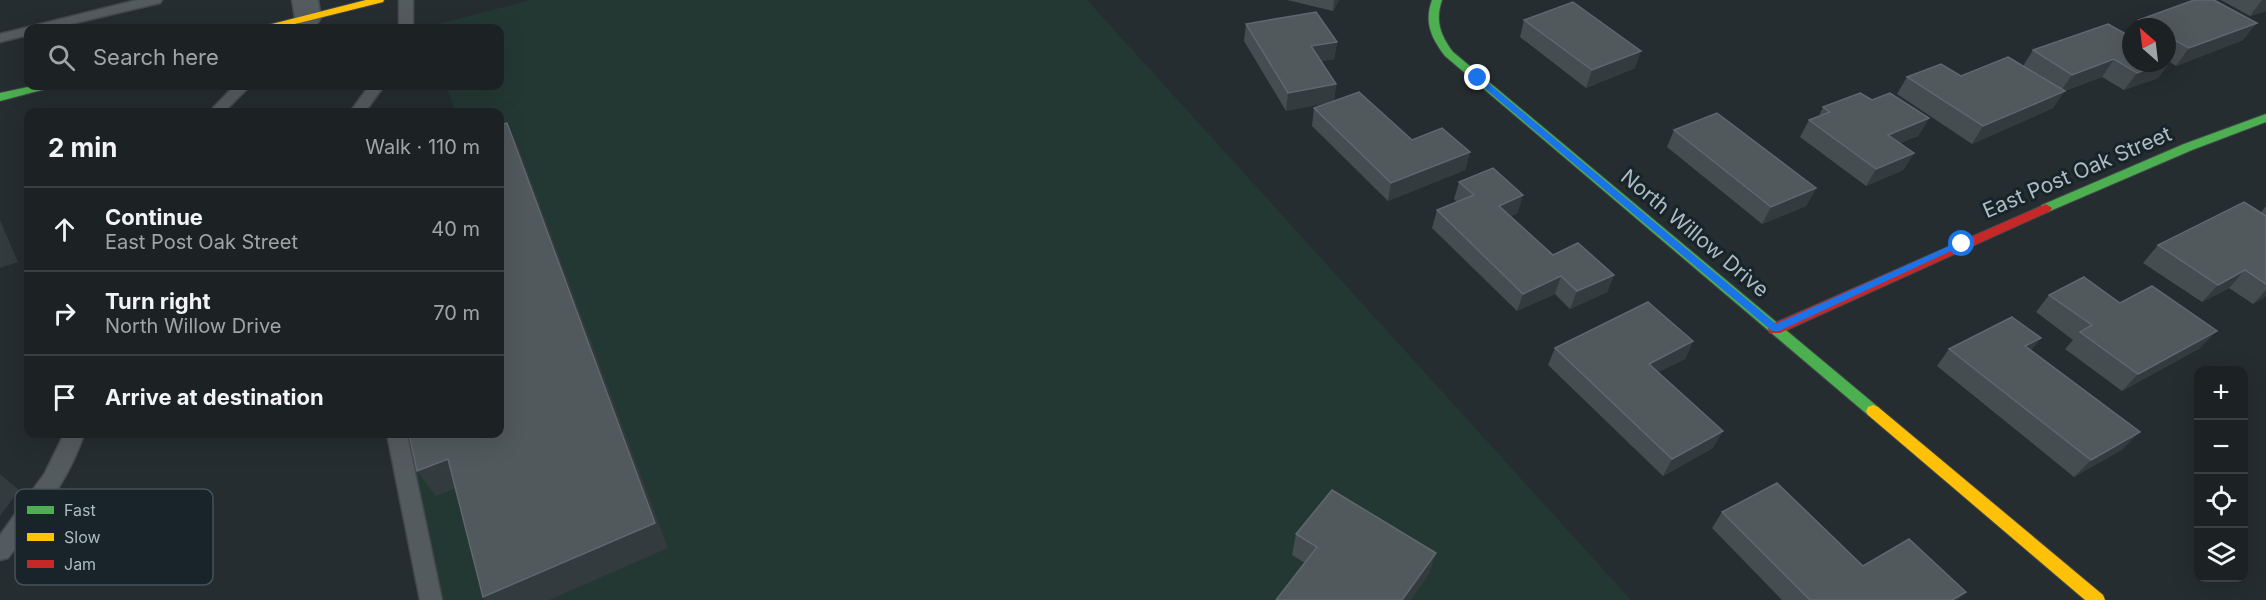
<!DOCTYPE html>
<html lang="en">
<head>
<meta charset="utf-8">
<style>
	body { margin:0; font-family:Inter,sans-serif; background:#292f31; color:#f1f3f6 }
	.controls { position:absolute; right:18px; bottom:18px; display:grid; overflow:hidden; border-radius:12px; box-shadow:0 6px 24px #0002 }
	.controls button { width:54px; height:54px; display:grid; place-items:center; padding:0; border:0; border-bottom:2px solid #3a3f41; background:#1c2224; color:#f1f3f6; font:30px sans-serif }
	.compass { position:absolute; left:2122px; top:18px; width:54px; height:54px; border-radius:50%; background:#1c2224; box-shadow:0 6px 24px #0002; rotate:332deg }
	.stop { position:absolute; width:18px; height:18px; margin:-14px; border:4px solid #1a73e8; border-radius:50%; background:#fff }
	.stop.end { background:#1a73e8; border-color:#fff; box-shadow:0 2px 6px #0008 }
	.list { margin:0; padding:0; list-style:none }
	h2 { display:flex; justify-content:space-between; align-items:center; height:78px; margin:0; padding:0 24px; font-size:26px }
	h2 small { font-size:20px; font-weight:400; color:#a0a4a6 }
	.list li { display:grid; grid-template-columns:39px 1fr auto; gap:18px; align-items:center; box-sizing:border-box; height:84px; padding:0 24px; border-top:2px solid #3a3f41 }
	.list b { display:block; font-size:22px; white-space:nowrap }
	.list p { margin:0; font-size:20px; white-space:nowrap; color:#a0a4a6 }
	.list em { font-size:20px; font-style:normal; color:#a0a4a6 }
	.icon { flex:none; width:33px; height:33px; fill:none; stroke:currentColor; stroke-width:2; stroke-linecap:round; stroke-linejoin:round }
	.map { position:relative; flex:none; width:2266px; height:600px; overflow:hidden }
	.search { position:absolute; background:#1c2224; box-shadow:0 6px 24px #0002; left:24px; top:24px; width:480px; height:66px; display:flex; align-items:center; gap:15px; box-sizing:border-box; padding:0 21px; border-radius:12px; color:#a0a4a6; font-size:22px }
	.panel { position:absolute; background:#1c2224; box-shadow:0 6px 24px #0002; left:24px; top:108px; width:480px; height:330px; border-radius:12px }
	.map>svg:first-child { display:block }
	.green { fill:#243833 }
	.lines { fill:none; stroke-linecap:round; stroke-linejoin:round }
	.lane-casing { stroke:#42484b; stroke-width:3 }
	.street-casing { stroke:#42484b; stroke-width:3 }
	.fast-casing { stroke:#42484b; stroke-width:2 }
	.slow-casing { stroke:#42484b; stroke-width:2 }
	.jam-casing { stroke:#42484b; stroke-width:2 }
	.lane { fill:#545b5e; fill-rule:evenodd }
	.street { fill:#545b5e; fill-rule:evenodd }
	.fast { fill:#4caf50; fill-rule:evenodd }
	.slow { fill:#ffc107; fill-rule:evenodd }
	.jam { fill:#c62828; fill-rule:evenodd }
	.wall { fill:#464d51 }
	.shaded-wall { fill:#343b3e }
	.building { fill:#51595d; stroke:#5f686d; stroke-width:1.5 }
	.route { fill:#1a73e8 }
	.labels { text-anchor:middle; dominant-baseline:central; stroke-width:6; stroke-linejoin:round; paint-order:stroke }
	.street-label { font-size:21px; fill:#adbbc2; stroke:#18242a }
	.key { fill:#18242a; stroke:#455158; stroke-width:1.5 }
	.key-label { font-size:16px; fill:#adbbc2 }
</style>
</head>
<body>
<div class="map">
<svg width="2266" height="600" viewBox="0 0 2266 600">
	<rect width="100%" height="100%" fill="#252d30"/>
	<path class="green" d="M531,0h556l544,600h-1200l-34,-166h103v-322h-44l-10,-26h54v-58l-74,-1z"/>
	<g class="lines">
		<defs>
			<g id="lane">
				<path d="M137,0h25l-2,3 -106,25h-26v7l-28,7v-8z"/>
				<rect x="399" y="0" width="14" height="28"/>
				<path d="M234,86h16l-26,26h-15z"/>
				<path d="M369,86h15l-19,26h-15z"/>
				<path d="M64,434h20c-15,47 -47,85 -76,124l-8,2v-25l45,-62z"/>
				<path d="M387,434h20l35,166h-22z"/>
			</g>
			<path id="street" d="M292,0h26l3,18 -4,6 -9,2 -9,-2 -4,-6z"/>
			<g id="fast">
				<path d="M1432,0h10c-7,20 -2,35 11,52l425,355 2,4 -2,4 -5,2 -5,-2 -423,-359c-14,-18 -21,-34 -13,-56z"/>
				<path d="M33,86h18l-2,2 -49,13v-8z"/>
				<path d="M2266,114v8l-74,28 -142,61 -4,1 -6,-4 2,-3 142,-61z"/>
			</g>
			<g id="slow">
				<path d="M366,0h18l-1,2 -104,26h-16l1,-2z"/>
				<path d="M1873,405l5,2 225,188 2,5h-20l-217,-185 -2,-4 2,-4z"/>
			</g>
			<path id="jam" d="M2046,204l6,4 -2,3 -270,122h-10l-2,-4 2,-4z"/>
		</defs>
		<use href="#lane" class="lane-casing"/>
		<use href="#street" class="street-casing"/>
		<use href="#fast" class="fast-casing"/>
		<use href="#slow" class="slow-casing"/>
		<use href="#jam" class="jam-casing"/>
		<use href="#lane" class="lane"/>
		<use href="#street" class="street"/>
		<use href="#fast" class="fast"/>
		<use href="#slow" class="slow"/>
		<use href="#jam" class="jam"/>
	</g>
	<g class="wall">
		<path d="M1287,0h52l-6,11z"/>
		<path d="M2221,0h45v11l-16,5z"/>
		<path d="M1524,20l111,48 -49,20 -66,-51z"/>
		<path d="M2139,20l104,20 -67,26 -6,-4 -12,16 -34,12 -22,-13 -38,14 -11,17 -81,36 -75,-50 10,-17 54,-1 62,-10 10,-16 96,-14 2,-4v31h36v-36h-32z"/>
		<path d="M1246,24l91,18 -3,17 -13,2 15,23 -2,17 78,39 58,12 -5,18 -77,31 -76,-75 2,-18 16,-6 -44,9 -42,-70z"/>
		<path d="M1872,100l57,18 -11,18 -18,7 14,10 -11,17 -37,16 -66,-49 9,-17 10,-4 4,-9z"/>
		<path d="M1674,130l142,58 -10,18 -44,18 -95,-77z"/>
		<path d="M1459,182l59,31 -8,3 43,39 61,20 -7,17 -37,17 -15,-15 -38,17 -85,-83 5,-18 20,-8 -3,-3z"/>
		<path d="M2266,206v90l-13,8 -24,-16 -27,14 -59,-39 15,-18 103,-33z"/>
		<path d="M2049,295l71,8 80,45 -78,43 -57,-42 8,-9 -37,-28z"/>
		<path d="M2041,338l-10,12 92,99 -49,28 -137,-111 12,-17z"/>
		<path d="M1693,341l-8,18 -27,13 55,76 -50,28 -115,-111 7,-17z"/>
		<path d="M1722,512l141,54 95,34h-176l-70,-72z"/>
		<path d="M1296,534l133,40 -124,-11 -13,-8z"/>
	</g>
	<g class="shaded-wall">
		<path d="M1334,0h5l-6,11z"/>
		<path d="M2262,0h4v11l-16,5z"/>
		<path d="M2257,23l-14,17 -67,26 13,-18z"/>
		<path d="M1337,42l-3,17 -25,5 2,-18z"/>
		<path d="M1641,51l-6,17 -49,20 6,-18z"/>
		<path d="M2114,59l-12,18 -42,15 12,-17z"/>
		<path d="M2171,60l-13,18 -34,12 13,-17 26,-10h4v-1z"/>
		<path d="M1336,84l-2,18 -48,9 2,-18z"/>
		<path d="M2065,91l-12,17 -81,36 11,-18z"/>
		<path d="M1929,118l-11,18 -40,16 10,-17z"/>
		<path d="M507,123l12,26 149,399 -119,52h-64l-2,-3z"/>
		<path d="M1470,152l-5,18 -77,31 3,-18z"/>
		<path d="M1914,153l-11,17 -37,16 10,-17z"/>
		<path d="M1816,188l-10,18 -44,18 9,-17z"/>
		<path d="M1523,195l-5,18 -24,10 5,-17z"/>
		<path d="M0,220l18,42 -18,6z"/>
		<path d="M2245,270l-16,18 -27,14 16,-17z"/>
		<path d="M1614,275l-7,17 -37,17 7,-18z"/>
		<path d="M1561,276l-6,18 -38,17 6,-17z"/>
		<path d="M2266,290v6l-13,8z"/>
		<path d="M2217,331l-17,17 -78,43 16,-17z"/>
		<path d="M2041,338l-14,18 -2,-10z"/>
		<path d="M1693,341l-8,18 -44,22 8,-17z"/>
		<path d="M1723,431l-10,17 -50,28 9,-17z"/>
		<path d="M2140,432l-17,17 -49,28 17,-17z"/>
		<path d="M448,459l18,25 -30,12 -19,-25z"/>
		<path d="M0,474l19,16 -19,26z"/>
		<path d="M1436,553l-7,21 -18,26h-9z"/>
		<path d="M1966,592l-8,8h-6z"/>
	</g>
	<g class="building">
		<path d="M2194,0h20l43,23 -68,25 -22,-12v-9h-15l-13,-7z"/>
		<path d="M1573,2l68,49 -49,19 -68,-50z"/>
		<path d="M1316,12l21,30 -26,4 25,38 -48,9 -42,-69z"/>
		<path d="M2108,24l23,13v26h32l-26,10 -23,-14 -42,16 -39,-25z"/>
		<path d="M2008,57l57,34 -82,35 -76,-49 34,-13 20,12z"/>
		<path d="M1359,92l53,48 30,-12 28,24 -79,31 -77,-75z"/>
		<path d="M1860,93l12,7 18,-7 39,25 -41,17 26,18 -38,16 -67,-49 21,-8 -7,-5z"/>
		<path d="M1717,113l99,75 -45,19 -97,-77z"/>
		<path d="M507,123l148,400 -172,74 -35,-138 -31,12 -8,-37h91v-309z"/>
		<path d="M1493,168l30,27 -24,11 54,49 25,-12 36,32 -37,16 -16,-15 -38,18 -86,-84 37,-15 -15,-13z"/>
		<path d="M2244,202l22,14v68l-21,-14 -27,15 -60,-40z"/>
		<path d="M2084,277l36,26 32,-17 65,45 -79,43 -58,-42 12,-7 -43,-30z"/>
		<path d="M1648,302l45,39 -44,23 74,67 -51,28 -117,-111z"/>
		<path d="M2012,317l29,21 -16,8 115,86 -49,28 -142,-111z"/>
		<path d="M1777,483l86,83 46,-27 57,53 -14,8h-142l-88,-88z"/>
		<path d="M1332,490l104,63 -34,47h-126l41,-53 -21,-13z"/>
	</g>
	<path class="route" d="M1475,77h6l295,247 182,-82h7l1,2 -187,87h-7l-297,-251z"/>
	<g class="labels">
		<g class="street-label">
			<text transform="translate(2077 172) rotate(-23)">East Post Oak Street</text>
			<text transform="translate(1695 233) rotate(40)">North Willow Drive</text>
		</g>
	</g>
	<rect x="15" y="489" width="198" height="96" rx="9" class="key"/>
	<rect x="27" y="506" width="27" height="8" fill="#4caf50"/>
	<rect x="27" y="533" width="27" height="8" fill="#ffc107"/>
	<rect x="27" y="560" width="27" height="8" fill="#c62828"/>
	<g class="key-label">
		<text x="64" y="516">Fast</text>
		<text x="64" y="543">Slow</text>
		<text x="64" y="570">Jam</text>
	</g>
</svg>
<div class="controls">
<button>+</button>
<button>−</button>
<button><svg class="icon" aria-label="locate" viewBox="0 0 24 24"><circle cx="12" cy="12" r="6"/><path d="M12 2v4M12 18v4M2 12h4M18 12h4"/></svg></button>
<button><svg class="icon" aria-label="layers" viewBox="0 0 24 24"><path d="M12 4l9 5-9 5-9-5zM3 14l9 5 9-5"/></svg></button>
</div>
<svg class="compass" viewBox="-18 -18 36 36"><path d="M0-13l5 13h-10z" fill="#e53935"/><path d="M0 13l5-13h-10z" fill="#a0a4a6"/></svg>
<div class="stop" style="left:1962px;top:244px"></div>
<div class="stop end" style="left:1478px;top:78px"></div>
<div class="search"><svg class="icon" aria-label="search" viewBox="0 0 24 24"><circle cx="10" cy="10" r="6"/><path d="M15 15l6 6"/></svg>Search here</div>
<section class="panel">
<h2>2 min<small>Walk · 110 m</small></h2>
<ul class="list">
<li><svg class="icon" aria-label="ahead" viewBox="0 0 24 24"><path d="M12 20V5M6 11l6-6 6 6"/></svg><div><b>Continue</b><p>East Post Oak Street</p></div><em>40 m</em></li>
<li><svg class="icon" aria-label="right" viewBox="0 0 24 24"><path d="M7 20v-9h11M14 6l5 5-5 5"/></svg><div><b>Turn right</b><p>North Willow Drive</p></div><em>70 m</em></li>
<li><svg class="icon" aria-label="arrive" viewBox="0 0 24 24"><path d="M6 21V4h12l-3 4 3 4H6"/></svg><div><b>Arrive at destination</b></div></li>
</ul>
</section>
</div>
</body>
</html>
